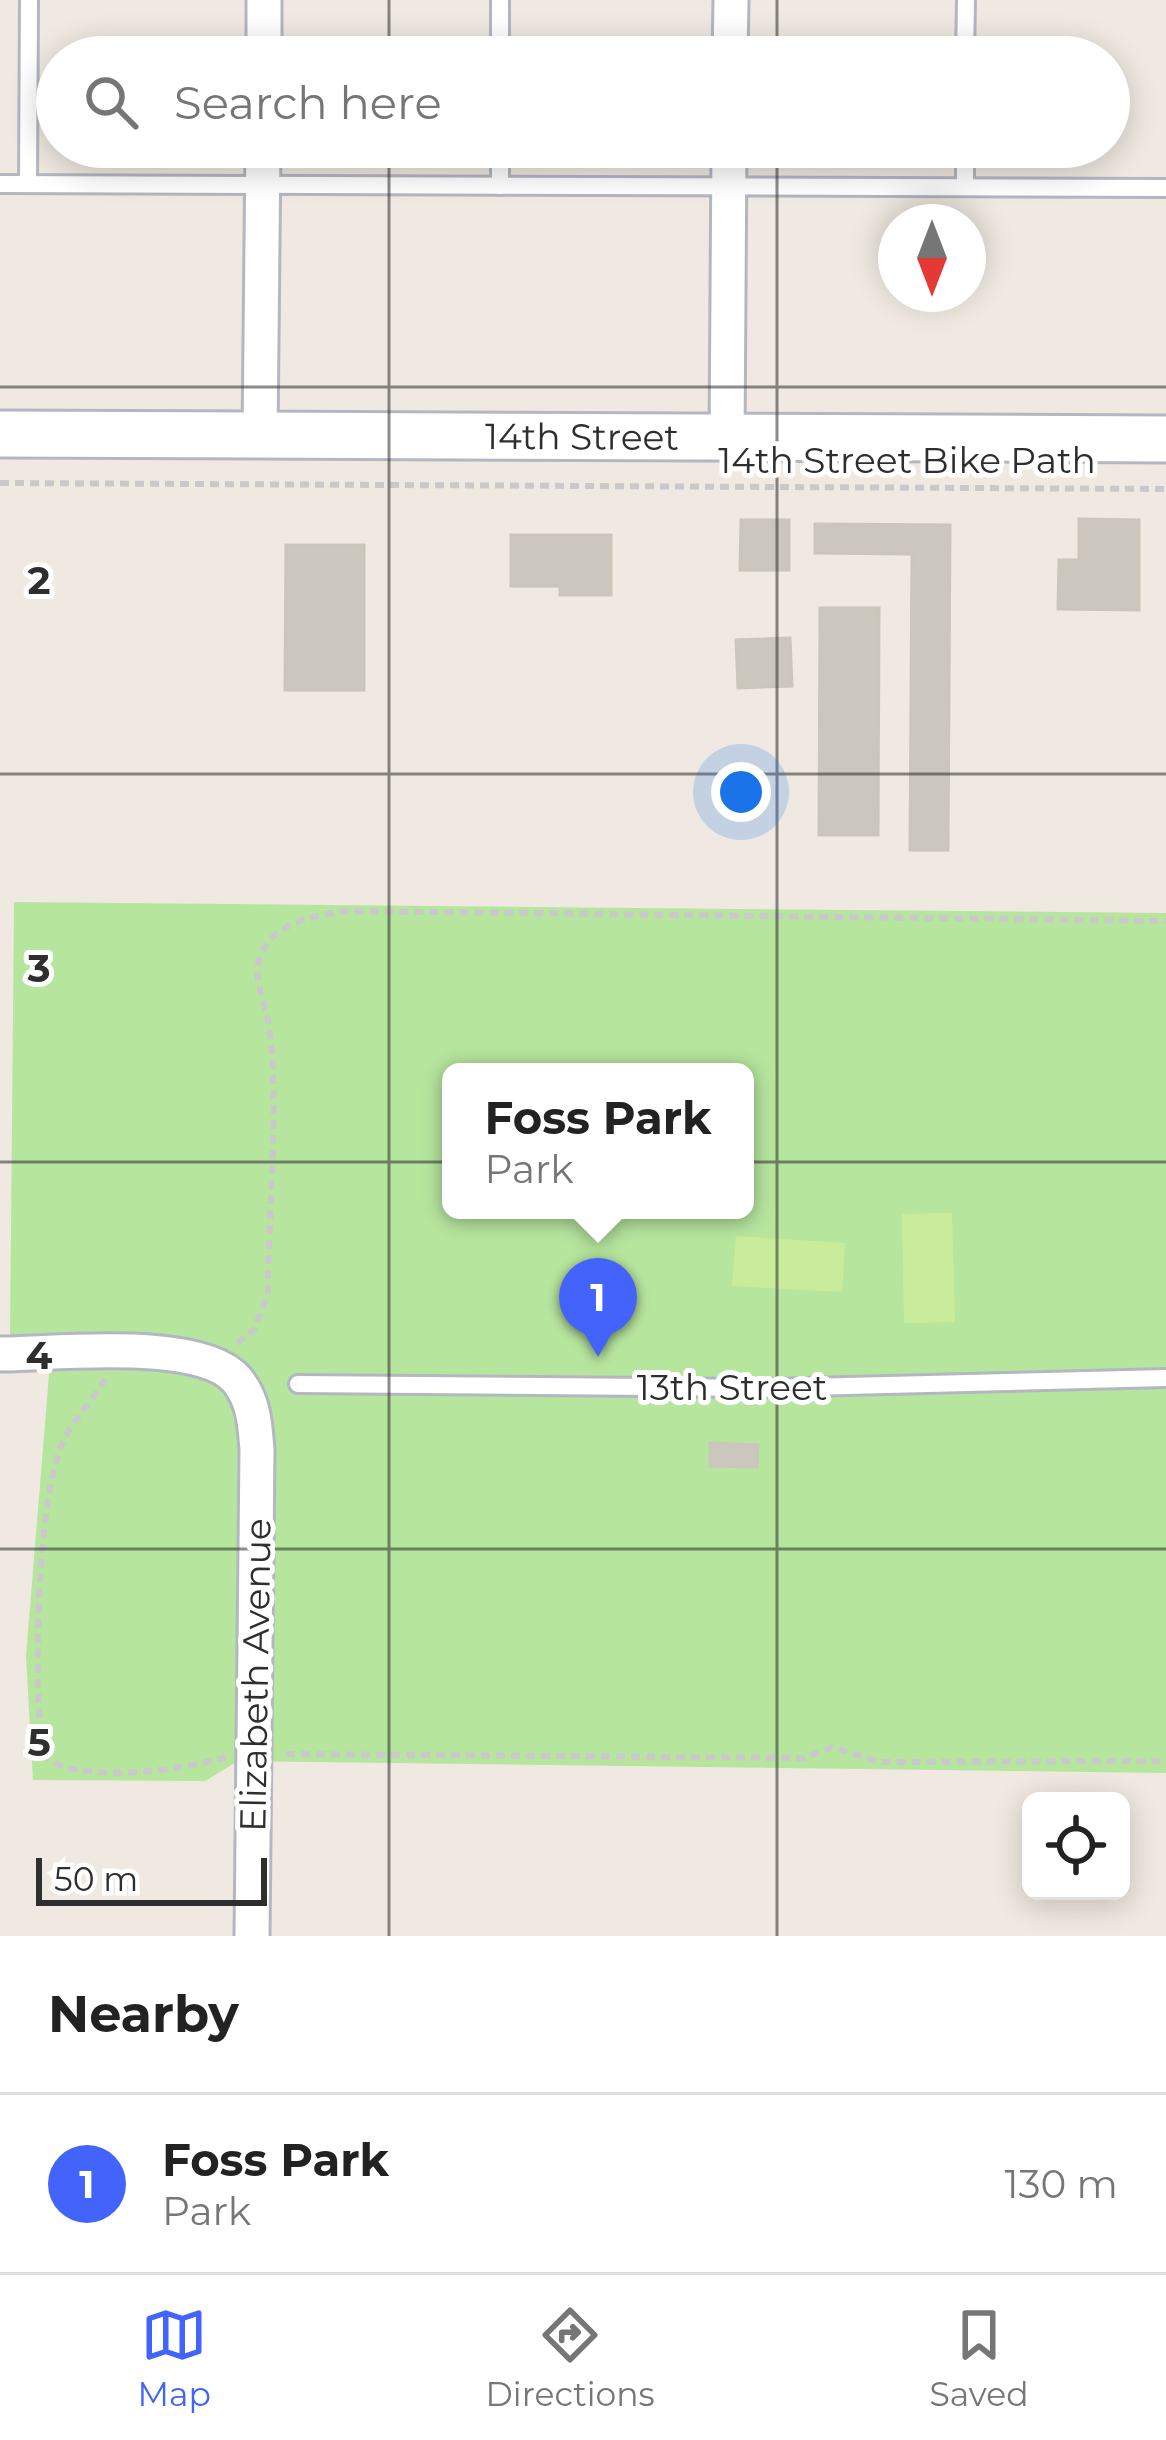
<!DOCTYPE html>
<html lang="en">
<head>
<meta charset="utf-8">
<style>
	body { margin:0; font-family:Montserrat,sans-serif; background:#f6f6f6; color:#222 }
	.controls { position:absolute; right:36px; bottom:36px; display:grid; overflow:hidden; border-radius:18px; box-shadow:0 6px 30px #0003 }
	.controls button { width:108px; height:108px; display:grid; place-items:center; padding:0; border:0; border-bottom:3px solid #e0e0e0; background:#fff; color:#222; font:60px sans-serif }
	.compass { position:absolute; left:878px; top:204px; width:108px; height:108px; border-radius:50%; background:#fff; box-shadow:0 6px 30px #0003; rotate:180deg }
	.scale { position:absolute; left:36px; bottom:30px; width:231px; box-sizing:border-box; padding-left:12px; border:6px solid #2e2e2e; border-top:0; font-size:33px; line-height:42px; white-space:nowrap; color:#2e2e2e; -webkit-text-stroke:9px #fff; paint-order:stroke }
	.you { position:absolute; left:741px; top:792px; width:42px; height:42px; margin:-30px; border:9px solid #fff; border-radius:50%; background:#1a73e8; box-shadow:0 0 0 18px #1a73e833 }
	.badge { display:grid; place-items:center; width:78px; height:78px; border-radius:50%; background:#4264fb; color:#fff; font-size:39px; font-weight:700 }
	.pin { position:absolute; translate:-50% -99px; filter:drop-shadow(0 3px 6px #0008) }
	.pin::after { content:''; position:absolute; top:63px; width:42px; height:36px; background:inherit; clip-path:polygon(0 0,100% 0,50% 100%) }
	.popup { position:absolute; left:442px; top:1063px; width:312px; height:156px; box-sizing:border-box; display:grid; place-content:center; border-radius:18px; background:#fff; filter:drop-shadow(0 3px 9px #0005); font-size:39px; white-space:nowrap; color:#767676 }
	.popup b { font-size:45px; color:#222 }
	.popup::after { content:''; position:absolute; left:50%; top:100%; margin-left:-24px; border:24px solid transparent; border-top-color:#fff }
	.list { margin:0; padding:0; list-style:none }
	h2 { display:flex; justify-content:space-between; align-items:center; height:156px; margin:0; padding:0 48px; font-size:51px }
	h2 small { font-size:39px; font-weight:400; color:#767676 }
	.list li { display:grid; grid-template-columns:78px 1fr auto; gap:36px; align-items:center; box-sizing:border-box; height:180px; padding:0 48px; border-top:3px solid #e0e0e0 }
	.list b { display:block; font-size:45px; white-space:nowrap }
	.list p { margin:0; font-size:39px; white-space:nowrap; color:#767676 }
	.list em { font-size:39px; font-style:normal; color:#767676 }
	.icon { flex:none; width:66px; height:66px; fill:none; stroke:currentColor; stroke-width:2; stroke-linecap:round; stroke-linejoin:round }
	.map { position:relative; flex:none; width:1166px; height:1936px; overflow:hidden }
	.search { position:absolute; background:#fff; box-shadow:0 6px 30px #0003; left:36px; right:36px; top:36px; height:132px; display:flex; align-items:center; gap:30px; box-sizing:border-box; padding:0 42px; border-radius:66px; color:#767676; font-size:45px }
	.sheet { height:336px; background:#fff }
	nav { display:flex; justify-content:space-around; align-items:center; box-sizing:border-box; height:168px; border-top:3px solid #e0e0e0; background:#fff; font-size:33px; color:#767676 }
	nav a { display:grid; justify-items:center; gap:6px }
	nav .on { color:#4264fb }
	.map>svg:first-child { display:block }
	.green { fill:#b6e59e; fill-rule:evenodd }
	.pitch { fill:#c9ec9a }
	.building { fill:#cbc7bf; stroke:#cbc5ba; stroke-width:3 }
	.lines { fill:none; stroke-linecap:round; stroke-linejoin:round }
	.lane-casing { stroke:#b4b7c1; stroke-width:22 }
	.street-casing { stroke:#b4b7c1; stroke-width:39 }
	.secondary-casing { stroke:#b4b7c1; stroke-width:51 }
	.path { stroke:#c9c9c9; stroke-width:6; stroke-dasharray:9 6; stroke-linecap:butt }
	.lane { stroke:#fff; stroke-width:16 }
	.street { stroke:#fff; stroke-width:33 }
	.secondary { stroke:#fff; stroke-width:45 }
	.grid { fill:none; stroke:#2e2e2e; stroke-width:3; stroke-opacity:0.55 }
	.labels { text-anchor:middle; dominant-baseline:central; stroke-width:10; stroke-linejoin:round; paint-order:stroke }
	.street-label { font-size:36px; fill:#2e2e2e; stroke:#fff }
	.grid-label { font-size:39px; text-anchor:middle; font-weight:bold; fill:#2e2e2e; stroke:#fff; stroke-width:10; stroke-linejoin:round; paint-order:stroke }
</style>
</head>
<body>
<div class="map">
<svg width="1166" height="1936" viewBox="0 0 1166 1936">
	<rect width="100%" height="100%" fill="#efe9e1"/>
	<path class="green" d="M14,902l1152,11v860l-928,-12 -33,20 -172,-1 -7,-124 23,-281 -39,-35zM451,1072h294v138h-294z"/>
	<g class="pitch">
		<path d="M952,1213l3,109 -51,1 -2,-109z"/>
		<path d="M736,1236l109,7 -3,49 -110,-6z"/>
	</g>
	<g class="building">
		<path d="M1079,519l60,1v90l-81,-1 1,-49h20z"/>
		<path d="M741,520h48v50h-49z"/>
		<path d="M815,524l135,1 -2,325h-38l2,-296 -97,-1z"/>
		<path d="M511,535h100v60h-51v-9h-49z"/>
		<path d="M286,545h78v145h-79z"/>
		<path d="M820,608h59l-1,227h-59z"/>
		<path d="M790,638l2,48 -54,2 -2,-48z"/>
		<path d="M710,1443l48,2 -1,22 -47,-1z"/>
	</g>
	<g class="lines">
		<defs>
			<g id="lane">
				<path d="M500,0v57"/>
				<path d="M965,57l1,-57"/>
				<path d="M500,147v39"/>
				<path d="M0,184l1166,4"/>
				<path d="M28,184l1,-184"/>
				<path d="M965,187v-40"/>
				<path d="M298,1384l469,4 399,-10"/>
			</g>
			<g id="street">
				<path d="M264,57v-57"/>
				<path d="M730,57l1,-57"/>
				<path d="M260,436l3,-289"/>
				<path d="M727,440l2,-293"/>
				<path d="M0,1354c54,0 201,-17 237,26 17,21 18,44 20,70l-5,486"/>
			</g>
			<g id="secondary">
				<path id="s1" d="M0,434l1166,5"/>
			</g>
		</defs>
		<use href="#lane" class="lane-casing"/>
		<use href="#street" class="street-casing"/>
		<use href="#secondary" class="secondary-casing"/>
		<g class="path">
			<path d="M0,483l1166,6"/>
			<path d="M237,1343l17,-13 14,-37c0,-80 12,-191 1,-267 -3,-24 -18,-49 -8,-72 15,-33 55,-39 87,-43l818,10"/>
			<path d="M105,1379c-13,24 -36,44 -45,70 -23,64 -27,236 -17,305 30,33 143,15 183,3"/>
			<path d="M286,1754l518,4 28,-11 47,15 287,-1"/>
		</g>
		<use href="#lane" class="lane"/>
		<use href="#street" class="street"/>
		<use href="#secondary" class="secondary"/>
	</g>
	<path class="grid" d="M389,0v57M777,0v57M389,147v1789M777,147v1789M0,387h1166M0,774h1166M0,1162h1166M0,1549h1166"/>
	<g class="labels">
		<g class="street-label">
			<text stroke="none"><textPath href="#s1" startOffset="582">14th Street</textPath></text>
			<text x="907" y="460">14th Street Bike Path</text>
			<text x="732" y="1387">13th Street</text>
			<text transform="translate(255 1675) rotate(-89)">Elizabeth Avenue</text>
		</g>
	</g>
	<g class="grid-label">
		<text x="39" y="594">2</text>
		<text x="39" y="982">3</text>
		<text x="39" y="1369">4</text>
		<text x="39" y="1756">5</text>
	</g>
</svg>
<div class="controls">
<button><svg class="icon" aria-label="locate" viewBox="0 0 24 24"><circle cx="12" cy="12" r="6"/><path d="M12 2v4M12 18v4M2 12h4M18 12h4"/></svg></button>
</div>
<svg class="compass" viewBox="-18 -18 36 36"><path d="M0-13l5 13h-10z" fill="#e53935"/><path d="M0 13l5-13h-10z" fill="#767676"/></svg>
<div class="scale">50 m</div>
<div class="you"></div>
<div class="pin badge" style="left:598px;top:1357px">1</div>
<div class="popup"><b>Foss Park</b>Park</div>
<div class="search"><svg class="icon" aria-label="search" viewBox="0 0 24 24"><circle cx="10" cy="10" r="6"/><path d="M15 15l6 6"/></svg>Search here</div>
</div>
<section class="sheet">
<h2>Nearby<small></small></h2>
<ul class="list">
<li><span class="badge">1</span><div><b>Foss Park</b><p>Park</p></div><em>130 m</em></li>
</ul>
</section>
<nav>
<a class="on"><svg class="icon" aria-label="map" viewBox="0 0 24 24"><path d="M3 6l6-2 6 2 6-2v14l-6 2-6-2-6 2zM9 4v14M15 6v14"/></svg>Map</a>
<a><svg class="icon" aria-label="directions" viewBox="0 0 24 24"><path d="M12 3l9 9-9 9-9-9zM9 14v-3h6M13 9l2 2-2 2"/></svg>Directions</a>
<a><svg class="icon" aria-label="saved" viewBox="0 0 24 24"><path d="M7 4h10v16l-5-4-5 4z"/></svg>Saved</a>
</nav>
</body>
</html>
